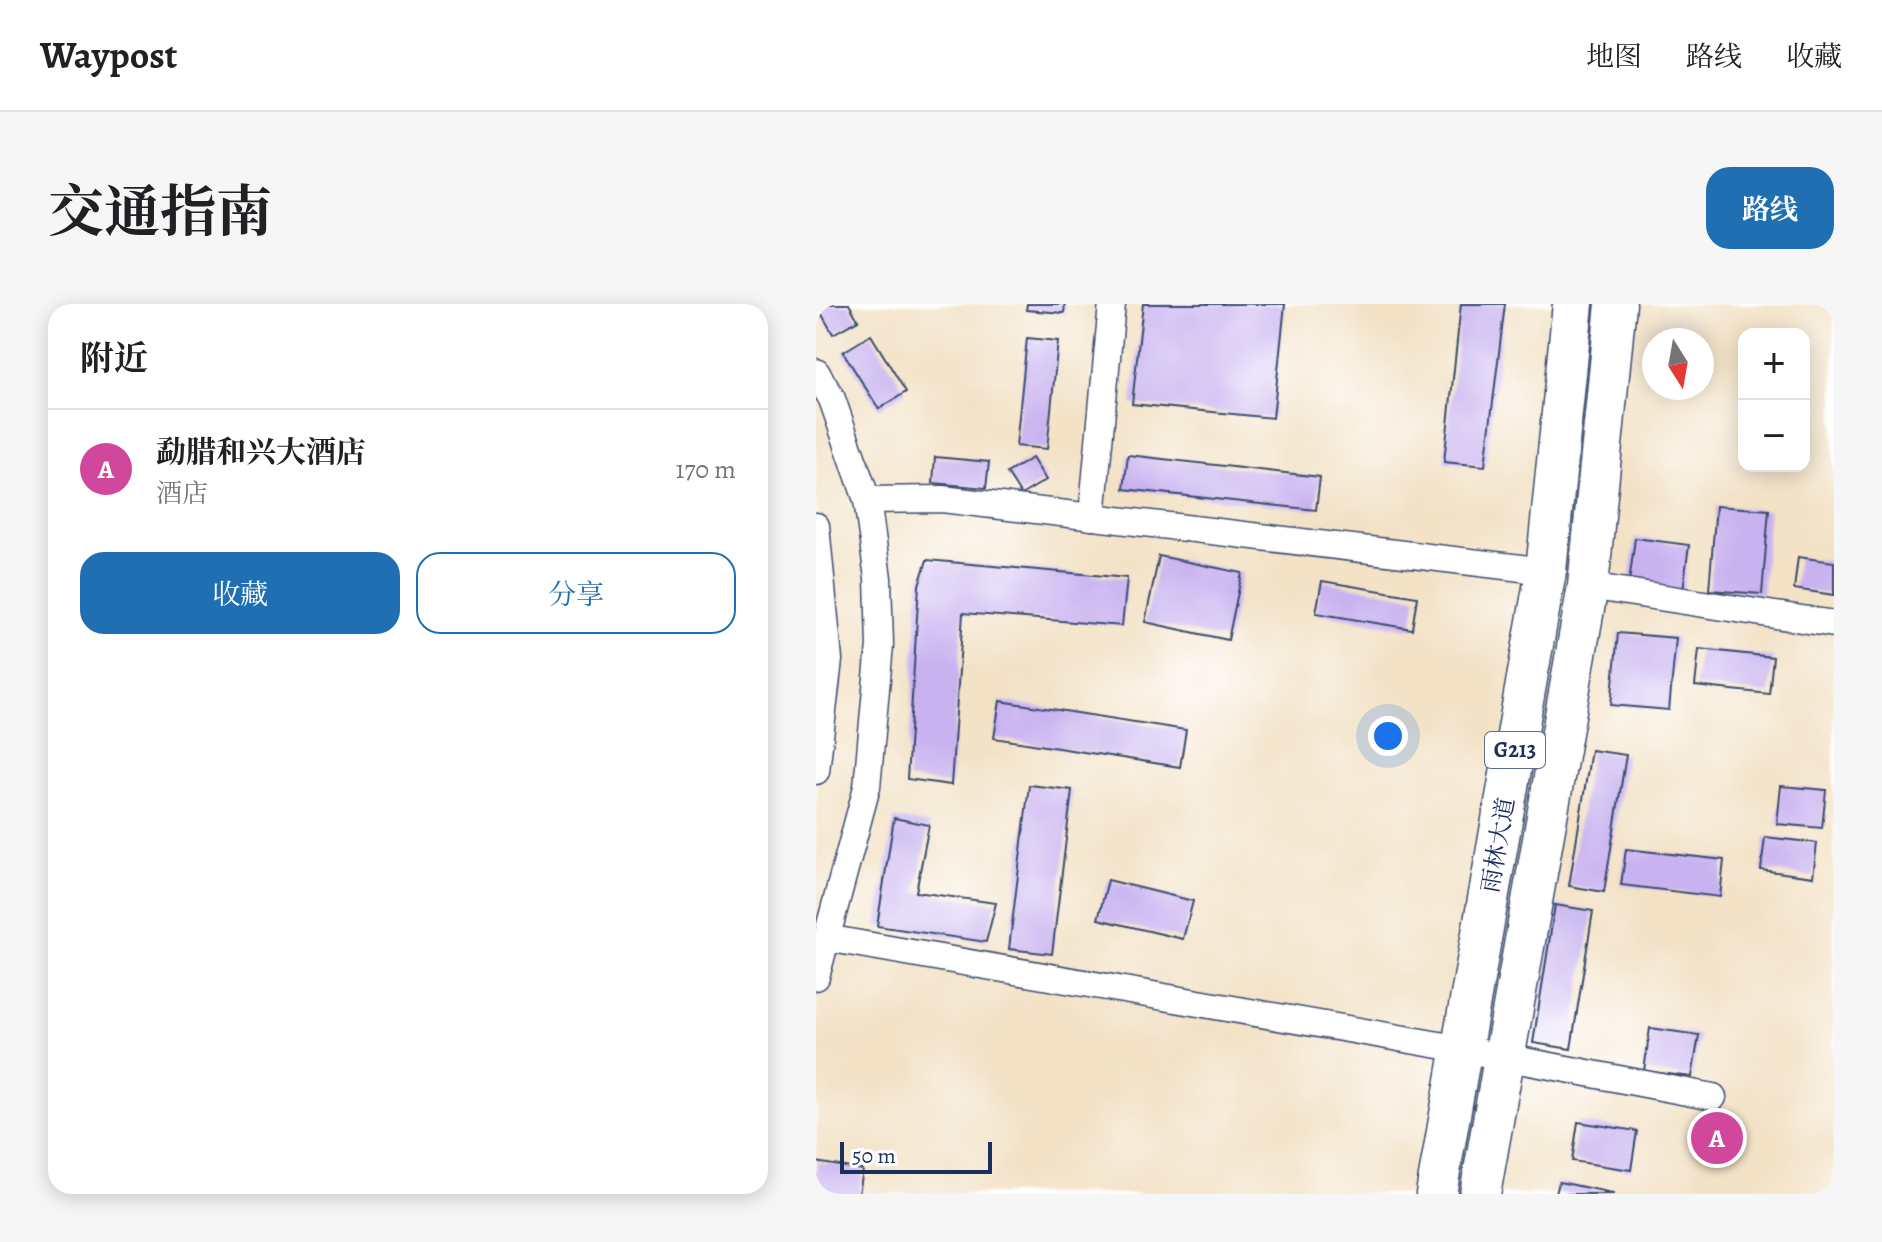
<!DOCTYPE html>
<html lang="zh">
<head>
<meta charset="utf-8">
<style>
	body { margin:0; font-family:Alegreya,"Noto Serif SC",serif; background:#f6f6f6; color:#202124 }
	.controls { position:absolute; right:24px; top:24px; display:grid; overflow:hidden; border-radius:16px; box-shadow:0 4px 20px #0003 }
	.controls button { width:72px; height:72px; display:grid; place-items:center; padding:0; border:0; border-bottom:2px solid #e0e0e0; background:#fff; color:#202124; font:40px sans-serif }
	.compass { position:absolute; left:826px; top:24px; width:72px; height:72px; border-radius:50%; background:#fff; box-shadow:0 4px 20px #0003; rotate:169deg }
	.scale { position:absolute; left:24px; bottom:20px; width:152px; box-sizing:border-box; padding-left:8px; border:4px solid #1b2f5e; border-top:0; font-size:22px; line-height:28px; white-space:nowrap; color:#1b2f5e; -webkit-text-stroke:6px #fff; paint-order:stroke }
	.you { position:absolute; left:572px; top:432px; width:28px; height:28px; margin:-20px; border:6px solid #fff; border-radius:50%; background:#1a73e8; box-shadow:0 0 0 12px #1a73e833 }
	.badge { display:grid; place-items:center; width:52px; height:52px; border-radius:50%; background:#1f6fb2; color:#fff; font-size:26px; font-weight:700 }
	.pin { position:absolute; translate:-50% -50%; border:4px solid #fff; box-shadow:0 2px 8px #0006 }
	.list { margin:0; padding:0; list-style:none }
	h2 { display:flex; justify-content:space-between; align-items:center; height:104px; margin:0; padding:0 32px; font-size:34px }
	h2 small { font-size:26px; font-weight:400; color:#757577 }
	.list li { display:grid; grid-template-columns:52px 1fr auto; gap:24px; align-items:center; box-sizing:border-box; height:120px; padding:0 32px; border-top:2px solid #e0e0e0 }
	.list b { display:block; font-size:30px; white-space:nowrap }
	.list p { margin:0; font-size:26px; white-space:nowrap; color:#757577 }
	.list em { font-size:26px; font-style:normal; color:#757577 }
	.actions { display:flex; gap:16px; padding:24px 32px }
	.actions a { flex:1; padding:18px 0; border:2px solid #1f6fb2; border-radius:24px; text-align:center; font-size:28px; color:#1f6fb2 }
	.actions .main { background:#1f6fb2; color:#fff }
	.map { position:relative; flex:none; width:1018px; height:890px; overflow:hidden; border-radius:24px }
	header { display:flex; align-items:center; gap:48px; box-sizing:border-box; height:112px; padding:0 40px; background:#fff; border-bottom:2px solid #e0e0e0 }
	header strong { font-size:38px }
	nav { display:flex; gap:44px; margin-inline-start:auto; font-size:28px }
	.intro { display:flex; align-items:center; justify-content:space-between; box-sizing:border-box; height:192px; padding:0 48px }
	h1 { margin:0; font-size:56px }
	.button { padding:20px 36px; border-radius:24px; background:#1f6fb2; color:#fff; font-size:28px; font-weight:700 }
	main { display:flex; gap:48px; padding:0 48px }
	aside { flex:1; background:#fff; border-radius:24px; box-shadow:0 4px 20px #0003 }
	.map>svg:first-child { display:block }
	.building { fill:#c8b3f0 }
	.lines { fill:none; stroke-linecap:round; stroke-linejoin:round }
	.minor-casing { stroke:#3b4a6e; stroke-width:29 }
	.highway-casing { stroke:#3b4a6e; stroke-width:43 }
	.minor { stroke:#fff; stroke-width:26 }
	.highway { stroke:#fff; stroke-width:40 }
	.labels { text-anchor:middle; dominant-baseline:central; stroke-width:6; stroke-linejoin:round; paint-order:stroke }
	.shield { fill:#fff; stroke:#5f6d8e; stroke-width:2 }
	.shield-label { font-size:22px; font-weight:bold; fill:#1b2f5e }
	.street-label { font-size:24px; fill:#1b2f5e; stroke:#fff }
</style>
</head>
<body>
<header>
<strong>Waypost</strong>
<nav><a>地图</a><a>路线</a><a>收藏</a></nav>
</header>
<div class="intro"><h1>交通指南</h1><a class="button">路线</a></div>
<main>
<aside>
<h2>附近<small></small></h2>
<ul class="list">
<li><span class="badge" style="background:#d1479c">A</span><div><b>勐腊和兴大酒店</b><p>酒店</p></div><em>170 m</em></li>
</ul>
<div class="actions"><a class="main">收藏</a><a>分享</a></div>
</aside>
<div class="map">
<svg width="1018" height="890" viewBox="0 0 1018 890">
	<rect width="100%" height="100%" fill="#fff"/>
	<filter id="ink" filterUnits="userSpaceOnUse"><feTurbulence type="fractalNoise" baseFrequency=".0125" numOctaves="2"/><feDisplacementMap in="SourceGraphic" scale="16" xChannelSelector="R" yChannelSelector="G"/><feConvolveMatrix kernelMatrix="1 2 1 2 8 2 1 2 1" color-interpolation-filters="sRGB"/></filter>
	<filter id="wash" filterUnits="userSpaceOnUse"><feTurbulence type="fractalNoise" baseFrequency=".006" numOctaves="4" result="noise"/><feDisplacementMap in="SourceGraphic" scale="32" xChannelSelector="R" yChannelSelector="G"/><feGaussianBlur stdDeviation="1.8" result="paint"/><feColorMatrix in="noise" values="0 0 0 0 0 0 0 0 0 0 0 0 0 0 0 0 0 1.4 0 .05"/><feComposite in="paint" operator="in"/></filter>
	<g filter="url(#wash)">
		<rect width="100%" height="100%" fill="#f3e2c6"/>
		<g id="blocks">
			<g class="building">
				<path d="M0,0h33l9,16 -25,14z"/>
				<path d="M211,0h38l-1,9 -38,-3z"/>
				<path d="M327,0h142l-12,114 -141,-14z"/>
				<path d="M645,0h44l-20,162 -41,-4z"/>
				<path d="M55,31l35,57 -27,17 -36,-57z"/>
				<path d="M211,34l31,3 -11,108 -31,-3z"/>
				<path d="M312,151l192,22 -4,33 -192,-21z"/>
				<path d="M119,153l54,5 -3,26 -53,-5z"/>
				<path d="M216,154l14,22 -25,15 -14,-22z"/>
				<path d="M900,202l53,4 -7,84 -53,-4z"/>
				<path d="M819,234l54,7 -6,45 -54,-7z"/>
				<path d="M343,252l83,17 -14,67 -83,-18z"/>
				<path d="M982,253l36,5v33l-40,-6z"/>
				<path d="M111,256l200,18 -5,48 -159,-13 -12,172 -44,-6 12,-194z"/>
				<path d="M506,277l95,16 -5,32 -96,-16z"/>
				<path d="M802,329l58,5 -7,72 -58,-5z"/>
				<path d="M883,345l74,8 -4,37 -74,-8z"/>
				<path d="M184,397l186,29 -6,37 -186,-29z"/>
				<path d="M775,446l35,5 -22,137 -35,-6z"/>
				<path d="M213,481l43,5 -20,164 -43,-5z"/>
				<path d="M965,482l45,4 -4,38 -45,-4z"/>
				<path d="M78,514l35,7 -13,67 80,11 -10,39 -109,-16z"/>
				<path d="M949,533l52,6 -4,34 -52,-7z"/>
				<path d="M810,545l98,11 -4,37 -99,-12z"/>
				<path d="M292,576l85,21 -10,38 -85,-20z"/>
				<path d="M739,601l38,6 -22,138 -38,-6z"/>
				<path d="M834,724l49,7 -7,42 -48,-6z"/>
				<path d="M762,818l59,9 -6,39 -59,-9z"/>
				<path d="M0,858l47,8 -4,24h-43z"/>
				<path d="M743,878l54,11v1h-57z"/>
			</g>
		</g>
	</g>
	<g filter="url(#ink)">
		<use href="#blocks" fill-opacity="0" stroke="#3b4a6e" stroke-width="2"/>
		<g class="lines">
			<defs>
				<g id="minor">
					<path d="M0,68l16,27 35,101 11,78 2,67 -13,142 -51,190"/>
					<path d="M51,196l75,-1 604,72"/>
					<path d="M276,213l20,-213"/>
					<path d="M0,222l13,134 -13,111"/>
					<path d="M772,282l246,38"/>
					<path d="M10,634l636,111 251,48"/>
				</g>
				<g id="highway">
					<path d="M620,890l110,-623 27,-267"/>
					<path d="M664,890l108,-608 28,-282"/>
				</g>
			</defs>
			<use href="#minor" class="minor-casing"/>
			<use href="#highway" class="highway-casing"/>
			<use href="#minor" class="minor"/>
			<use href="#highway" class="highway"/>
		</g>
	</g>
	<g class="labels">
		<rect class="shield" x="669" y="428" width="60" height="36" rx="6"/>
		<g class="shield-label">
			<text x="699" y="446">G213</text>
		</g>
		<g class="street-label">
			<text transform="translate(682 541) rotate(-80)">雨林大道</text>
		</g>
	</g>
</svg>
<div class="controls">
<button>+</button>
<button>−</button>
</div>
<svg class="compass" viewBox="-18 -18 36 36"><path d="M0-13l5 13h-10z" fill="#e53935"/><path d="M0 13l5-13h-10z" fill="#757577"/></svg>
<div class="scale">50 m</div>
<div class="you"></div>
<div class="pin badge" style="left:901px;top:834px;background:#d1479c">A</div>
</div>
</main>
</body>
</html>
